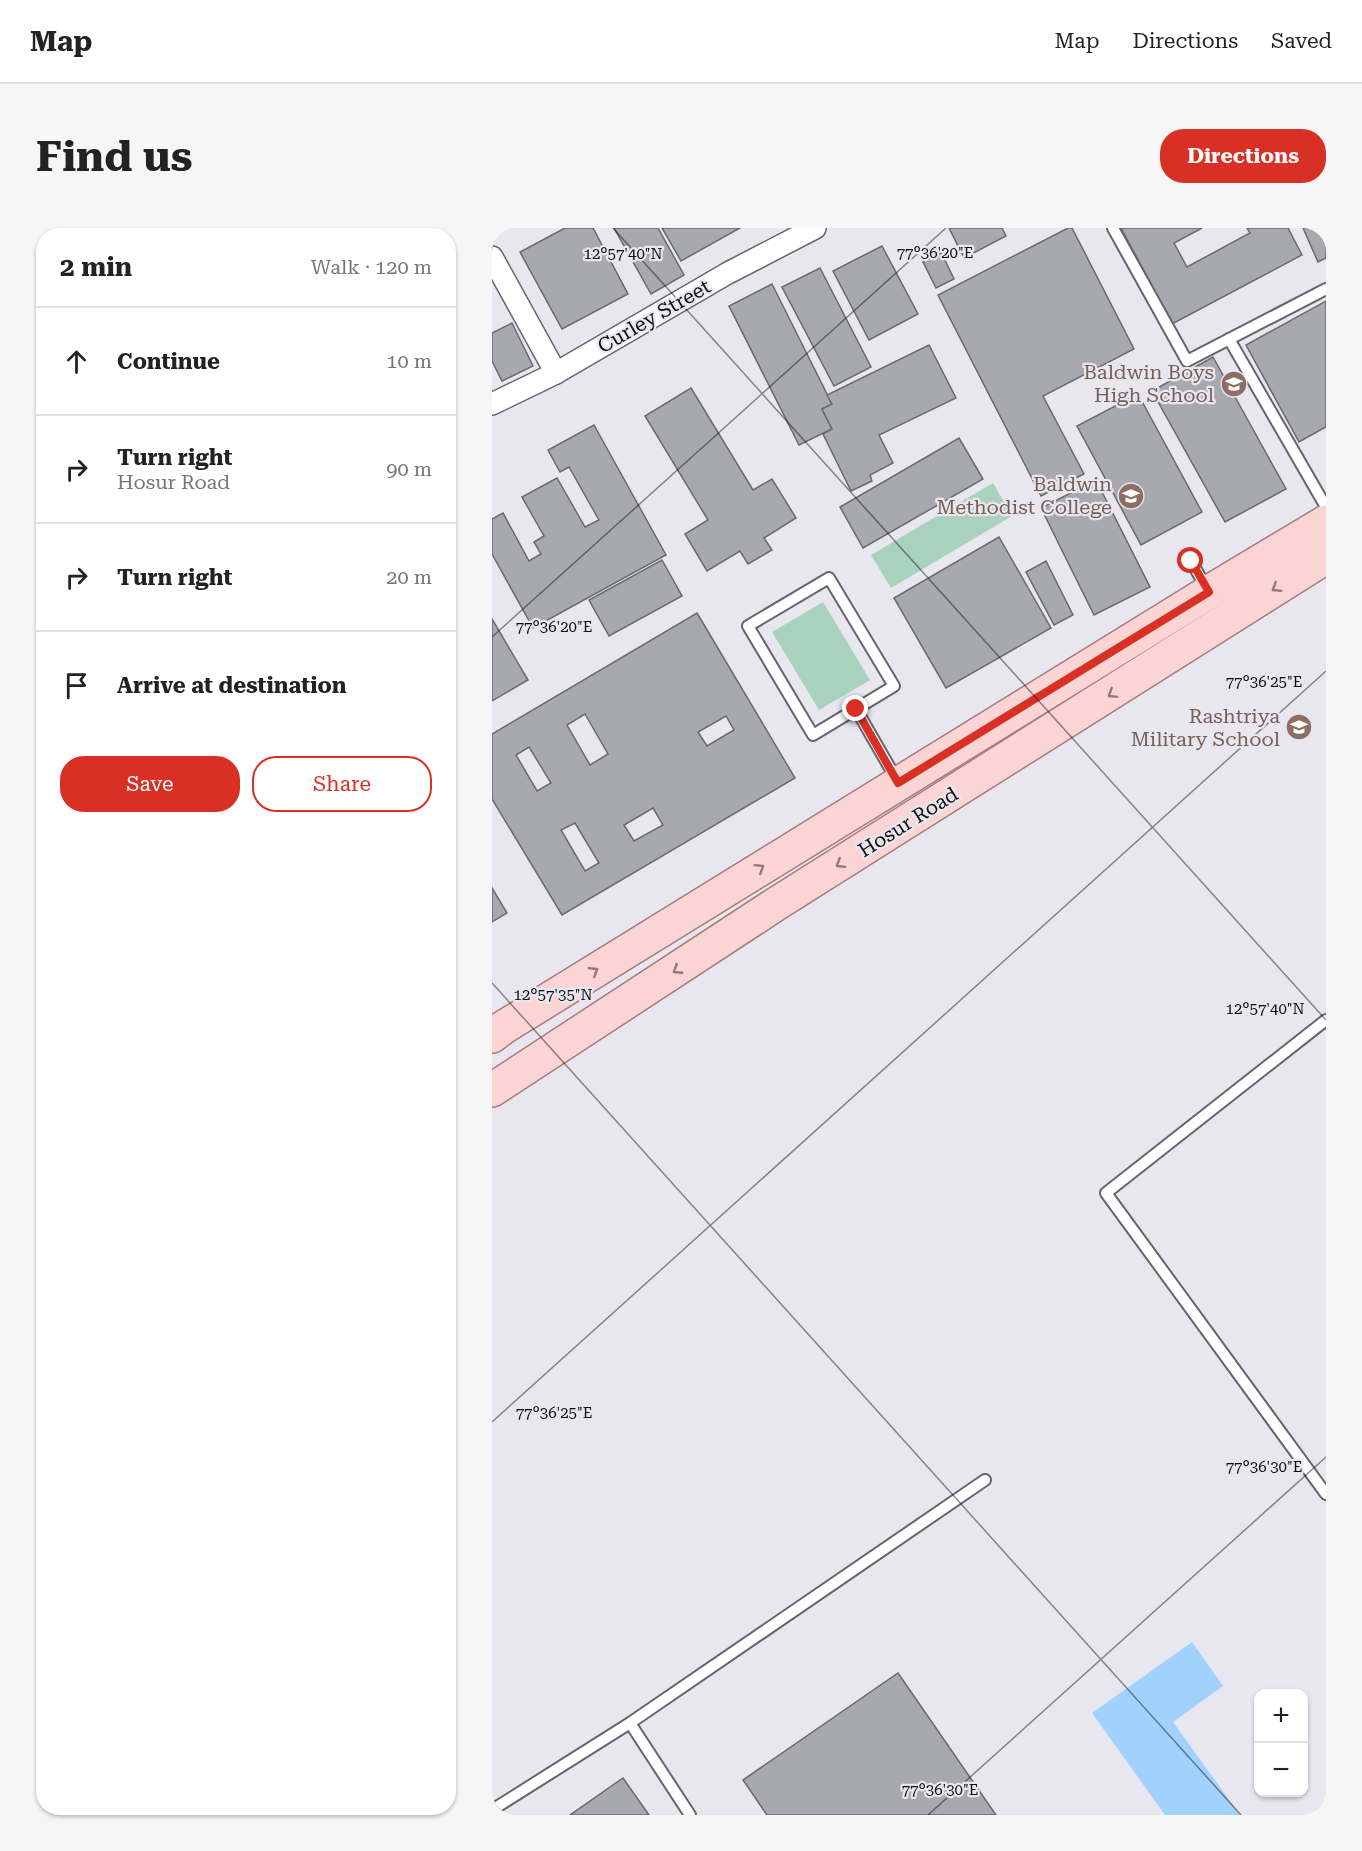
<!DOCTYPE html>
<html lang="en">
<head>
<meta charset="utf-8">
<style>
	body { margin:0; font-family:"Roboto Serif",serif; background:#f6f6f6; color:#222 }
	.controls { position:absolute; right:18px; bottom:18px; display:grid; overflow:hidden; border-radius:12px; box-shadow:0 2px 4px #0004 }
	.controls button { width:54px; height:54px; display:grid; place-items:center; padding:0; border:0; border-bottom:2px solid #e0e0e0; background:#fff; color:#222; font:30px sans-serif }
	.stop { position:absolute; width:18px; height:18px; margin:-14px; border:4px solid #d93025; border-radius:50%; background:#fff }
	.stop.end { background:#d93025; border-color:#fff; box-shadow:0 2px 6px #0008 }
	.list { margin:0; padding:0; list-style:none }
	h2 { display:flex; justify-content:space-between; align-items:center; height:78px; margin:0; padding:0 24px; font-size:26px }
	h2 small { font-size:20px; font-weight:400; color:#767676 }
	.list li { display:grid; grid-template-columns:39px 1fr auto; gap:18px; align-items:center; box-sizing:border-box; height:108px; padding:0 24px; border-top:2px solid #e0e0e0 }
	.list b { display:block; font-size:22px; white-space:nowrap }
	.list p { margin:0; font-size:20px; white-space:nowrap; color:#767676 }
	.list em { font-size:20px; font-style:normal; color:#767676 }
	.actions { display:flex; gap:12px; padding:18px 24px }
	.actions a { flex:1; padding:14px 0; border:2px solid #d93025; border-radius:24px; text-align:center; font-size:21px; color:#d93025 }
	.actions .main { background:#d93025; color:#fff }
	.icon { flex:none; width:33px; height:33px; fill:none; stroke:currentColor; stroke-width:2; stroke-linecap:round; stroke-linejoin:round }
	.map { position:relative; flex:none; width:834px; height:1587px; overflow:hidden; border-radius:24px }
	header { display:flex; align-items:center; gap:36px; box-sizing:border-box; height:84px; padding:0 30px; background:#fff; border-bottom:2px solid #e0e0e0 }
	header strong { font-size:28px }
	nav { display:flex; gap:33px; margin-inline-start:auto; font-size:21px }
	.intro { display:flex; align-items:center; justify-content:space-between; box-sizing:border-box; height:144px; padding:0 36px }
	h1 { margin:0; font-size:42px }
	.button { padding:15px 27px; border-radius:24px; background:#d93025; color:#fff; font-size:21px; font-weight:700 }
	main { display:flex; gap:36px; padding:0 36px }
	aside { flex:1; background:#fff; border-radius:24px; box-shadow:0 2px 4px #0004 }
	.map>svg:first-child { display:block }
	.green { fill:#a9d2bd }
	.water { fill:#a1d2fd }
	.building { fill:#a7a8b0; stroke:#696a71; stroke-width:1.5; fill-rule:evenodd }
	.lines { fill:none; stroke-linecap:round; stroke-linejoin:round }
	.service-casing { stroke:#66656c; stroke-width:14 }
	.minor-casing { stroke:#66656c; stroke-width:24 }
	.primary-casing { stroke:#a67c7d; stroke-width:36 }
	.service { stroke:#fff; stroke-width:10 }
	.minor { stroke:#fff; stroke-width:21 }
	.primary { stroke:#fbd4d4; stroke-width:33 }
	.oneway { stroke:#907a7c }
	.route { stroke:#d93025; stroke-width:8 }
	.ticks { fill:none; stroke:#0e0d10; stroke-width:1.5; stroke-opacity:0.45 }
	.labels { text-anchor:middle; dominant-baseline:central; stroke-width:4.5; stroke-linejoin:round; paint-order:stroke }
	.street-label { font-size:20px; fill:#0e0d10; stroke:#e8e6ee }
	.education-label { font-size:20px; fill:#785e54; stroke:#e8e6ee; text-anchor:end }
	.ticks-label { font-size:15px; text-anchor:middle; fill:#0e0d10; stroke:#e8e6ee; stroke-width:4.5; stroke-linejoin:round; paint-order:stroke }
</style>
</head>
<body>
<header>
<strong>Map</strong>
<nav><a>Map</a><a>Directions</a><a>Saved</a></nav>
</header>
<div class="intro"><h1>Find us</h1><a class="button">Directions</a></div>
<main>
<aside>
<h2>2 min<small>Walk · 120 m</small></h2>
<ul class="list">
<li><svg class="icon" aria-label="ahead" viewBox="0 0 24 24"><path d="M12 20V5M6 11l6-6 6 6"/></svg><div><b>Continue</b></div><em>10 m</em></li>
<li><svg class="icon" aria-label="right" viewBox="0 0 24 24"><path d="M7 20v-9h11M14 6l5 5-5 5"/></svg><div><b>Turn right</b><p>Hosur Road</p></div><em>90 m</em></li>
<li><svg class="icon" aria-label="right" viewBox="0 0 24 24"><path d="M7 20v-9h11M14 6l5 5-5 5"/></svg><div><b>Turn right</b></div><em>20 m</em></li>
<li><svg class="icon" aria-label="arrive" viewBox="0 0 24 24"><path d="M6 21V4h12l-3 4 3 4H6"/></svg><div><b>Arrive at destination</b></div></li>
</ul>
<div class="actions"><a class="main">Save</a><a>Share</a></div>
</aside>
<div class="map">
<svg width="834" height="1587" viewBox="0 0 834 1587">
	<rect width="100%" height="100%" fill="#e8e6ee"/>
	<g class="green">
		<path d="M501,255l19,33 -121,72 -20,-33z"/>
		<path d="M331,374l47,78 -51,30 -47,-78z"/>
	</g>
	<path class="water" d="M700,1414l31,44 -50,36 67,93h-75l-73,-102z"/>
	<g class="building">
		<path d="M73,0h28l35,66 -66,35 -42,-77z"/>
		<path d="M122,0h44l26,47 -33,19z"/>
		<path d="M170,0h78l-59,33z"/>
		<path d="M457,0h53l4,8 -42,22z"/>
		<path d="M576,0h4l62,121 -91,47 41,78 -43,22 -103,-201z"/>
		<path d="M629,0h81l-28,15 13,24 63,-34 -3,-5h41l14,27 -130,69z"/>
		<path d="M811,0h23v30l-8,4z"/>
		<path d="M390,18l36,68 -49,26 -36,-69z"/>
		<path d="M449,24l13,27 -18,9 -13,-26z"/>
		<path d="M328,40l51,99 -37,19 -52,-99z"/>
		<path d="M280,56l60,120 -10,5 10,20 -33,16 -70,-139z"/>
		<path d="M834,73v126l-27,15 -53,-97z"/>
		<path d="M20,95l21,43 -31,15 -10,-20v-28z"/>
		<path d="M437,117l27,53 -77,37 14,28 -23,12 2,6 -21,10 -28,-57 9,-5 -10,-20 10,-5 -5,-9z"/>
		<path d="M721,129l73,132 -61,33 -73,-131z"/>
		<path d="M199,160l62,102 19,-11 24,39 -32,20 8,12 -24,14 -8,-13 -33,20 -22,-37 23,-14 -63,-104z"/>
		<path d="M646,166l64,118 -61,33 -64,-119z"/>
		<path d="M102,197l72,130 -133,73 -41,-74v-35l11,-6 26,48 12,-7 -7,-12 10,-6 -22,-39 35,-19 28,49 14,-7 -30,-53 -9,5 -12,-22z"/>
		<path d="M467,210l24,41 -120,69 -23,-41z"/>
		<path d="M604,252l54,107 -56,28 -53,-107z"/>
		<path d="M507,309l52,91 -105,60 -52,-90z"/>
		<path d="M170,332l20,36 -73,40 -20,-36z"/>
		<path d="M554,333l27,54 -19,10 -28,-53z"/>
		<path d="M205,385l98,165 -233,137 -70,-116v-65zM93,486l23,40 -18,11 -23,-40zM234,488l8,14 -27,16 -9,-14zM37,519l22,36 -14,8 -21,-36zM161,580l10,17 -29,16 -10,-16zM83,595l24,40 -14,8 -24,-41z"/>
		<path d="M0,391l36,61 -36,21z"/>
		<path d="M0,660l15,25 -15,9z"/>
		<path d="M406,1445l98,142h-229l-24,-35z"/>
		<path d="M131,1550l26,37h-79z"/>
	</g>
	<g class="lines">
		<defs>
			<g id="service">
				<path d="M621,0l74,133 139,-72"/>
				<path d="M737,111l97,168"/>
				<path d="M699,333l16,28"/>
				<path d="M337,350l65,108 -81,49 -65,-109z"/>
				<path d="M364,481l42,73"/>
				<path d="M834,792l-220,173 220,301"/>
				<path d="M138,1495l60,92"/>
				<path d="M0,1582l138,-87 355,-243"/>
			</g>
			<g id="minor">
				<path d="M0,29l64,116"/>
				<path d="M0,176l64,-31 172,-100 87,-45"/>
			</g>
			<g id="primary">
				<path d="M0,808l12,-9 705,-435 117,-70"/>
				<path d="M0,862l284,-186 550,-347"/>
			</g>
		</defs>
		<use href="#service" class="service-casing"/>
		<use href="#minor" class="minor-casing"/>
		<use href="#primary" class="primary-casing"/>
		<use href="#service" class="service"/>
		<use href="#minor" class="minor"/>
		<use href="#primary" class="primary"/>
	</g>
	<defs><path id="oneway-chevron" d="M-2-3.5L2.5 0L-2 3.5" fill="none" stroke-width="1.6" stroke-linecap="round" stroke-linejoin="round" transform="scale(1.5)"/></defs>
	<g class="oneway">
		<use href="#oneway-chevron" transform="translate(784 360) rotate(148)"/>
		<use href="#oneway-chevron" transform="translate(620 466) rotate(148)"/>
		<use href="#oneway-chevron" transform="translate(348 636) rotate(148)"/>
		<use href="#oneway-chevron" transform="translate(268 640) rotate(-32)"/>
		<use href="#oneway-chevron" transform="translate(185 742) rotate(147)"/>
		<use href="#oneway-chevron" transform="translate(102 743) rotate(-32)"/>
	</g>
	<g class="lines">
		<path class="route" d="M364,481l42,74 311,-191 -18,-31"/>
	</g>
	<path class="ticks" d="M121,0l713,792M0,409l454,-409M0,755l749,832M0,1194l834,-751M436,1587l398,-358"/>
	<defs>
		<symbol id="school-disc" viewBox="-11 -11 22 22"><circle r="9.5" fill="#8d6e63" stroke="#e8e6ee"/><path d="M0-5L7-2L0 1L-7-2ZM-4 1L0 2.5L4 1V4Q0 6-4 4Z" fill="#fff"/></symbol>
		<symbol id="university-disc" viewBox="-11 -11 22 22"><circle r="9.5" fill="#8d6e63" stroke="#e8e6ee"/><path d="M0-5L7-2L0 1L-7-2ZM-4 1L0 2.5L4 1V4Q0 6-4 4Z" fill="#fff"/></symbol>
	</defs>
	<g fill-rule="evenodd">
		<use href="#school-disc" x="727" y="141" width="30" height="30"/>
		<use href="#university-disc" x="624" y="253" width="30" height="30"/>
		<use href="#school-disc" x="792" y="484" width="30" height="30"/>
	</g>
	<g class="labels">
		<g class="street-label">
			<text transform="translate(162 88) rotate(-30)">Curley Street</text>
			<text transform="translate(416 594) rotate(-32)">Hosur Road</text>
		</g>
		<g class="education-label">
			<text x="722" y="144">Baldwin Boys<tspan x="722" dy="23">High School</tspan></text>
			<text x="620" y="256">Baldwin<tspan x="620" dy="23">Methodist College</tspan></text>
			<text x="788" y="488">Rashtriya<tspan x="788" dy="23">Military School</tspan></text>
		</g>
	</g>
	<g class="ticks-label">
		<text x="443" y="30">77°36'20"E</text>
		<text x="131" y="31">12°57'40"N</text>
		<text x="62" y="404">77°36'20"E</text>
		<text x="772" y="459">77°36'25"E</text>
		<text x="61" y="772">12°57'35"N</text>
		<text x="773" y="786">12°57'40"N</text>
		<text x="62" y="1190">77°36'25"E</text>
		<text x="772" y="1244">77°36'30"E</text>
		<text x="448" y="1567">77°36'30"E</text>
	</g>
</svg>
<div class="controls">
<button>+</button>
<button>−</button>
</div>
<div class="stop" style="left:699px;top:333px"></div>
<div class="stop end" style="left:364px;top:481px"></div>
</div>
</main>
</body>
</html>
